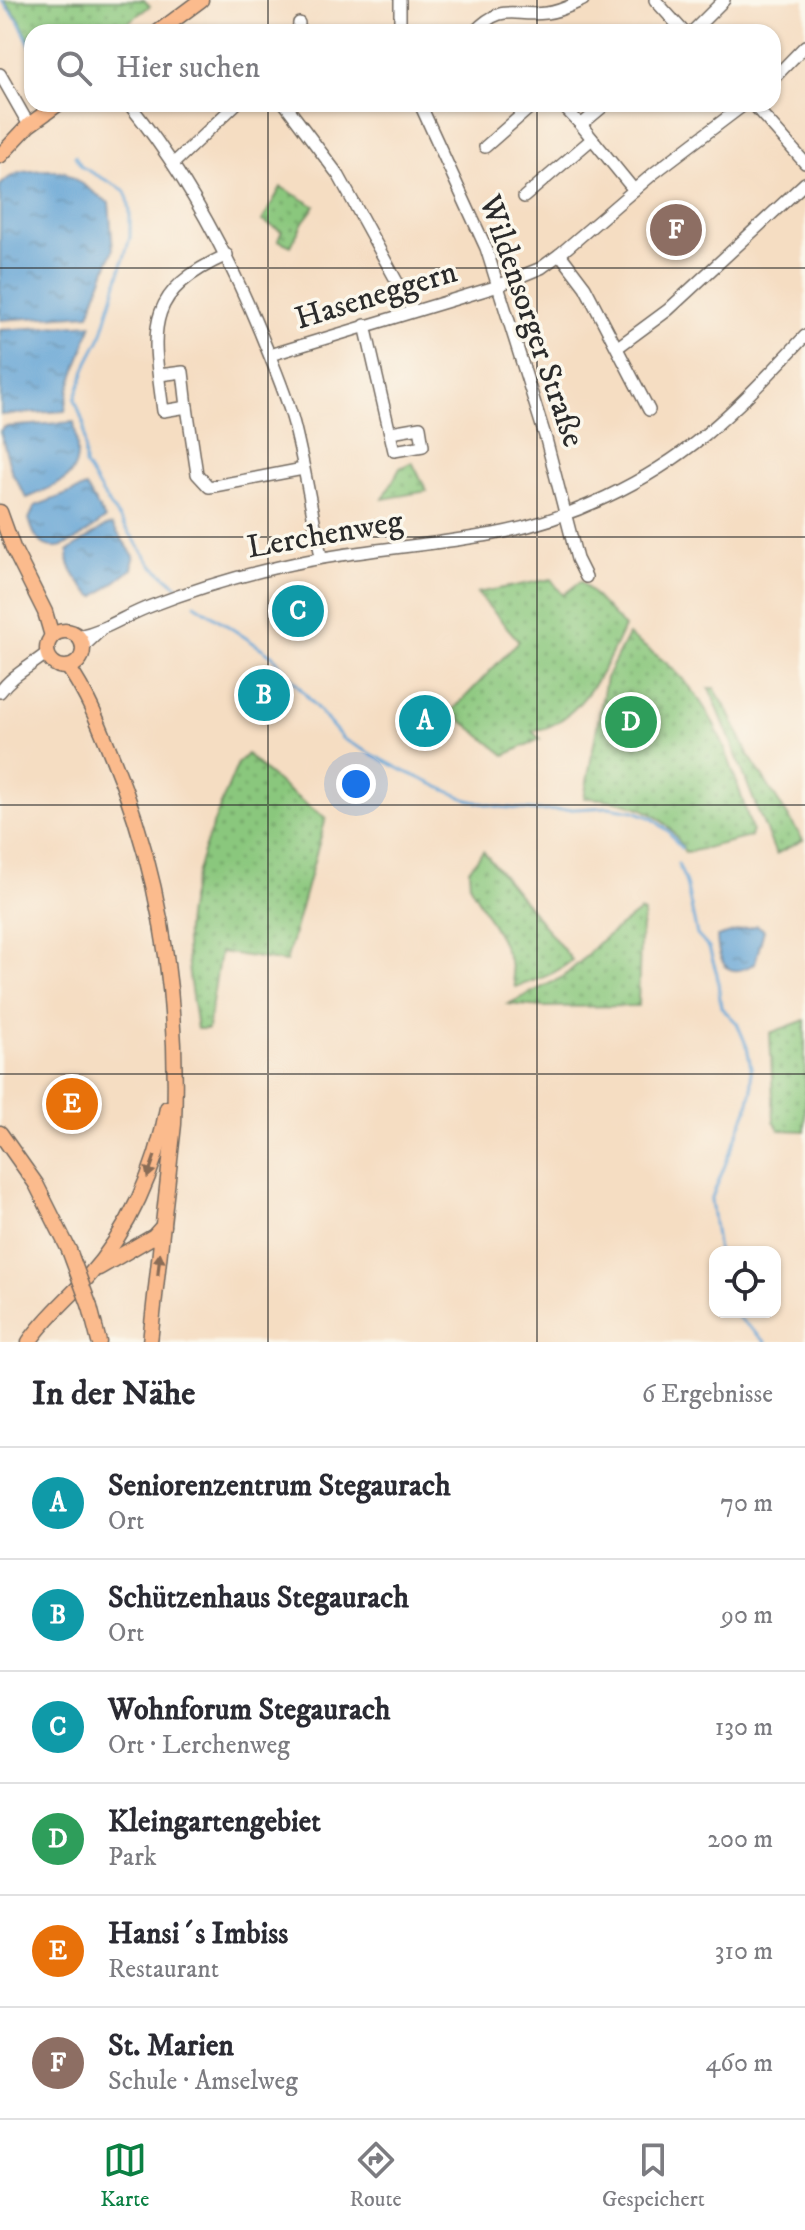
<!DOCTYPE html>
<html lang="de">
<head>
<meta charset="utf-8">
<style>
	body { margin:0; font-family:"IM FELL DW Pica",serif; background:#f7f7f7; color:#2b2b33 }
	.controls { position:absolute; right:24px; bottom:24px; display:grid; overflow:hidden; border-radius:16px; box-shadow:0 2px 6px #0004 }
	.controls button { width:72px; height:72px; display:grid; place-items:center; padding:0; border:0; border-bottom:2px solid #e1e1e2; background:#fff; color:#2b2b33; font:40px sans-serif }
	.you { position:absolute; left:356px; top:784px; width:28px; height:28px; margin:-20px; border:6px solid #fff; border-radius:50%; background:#1a73e8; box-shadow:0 0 0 12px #1a73e833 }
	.badge { display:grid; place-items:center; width:52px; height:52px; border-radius:50%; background:#0b8043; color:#fff; font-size:26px; font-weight:700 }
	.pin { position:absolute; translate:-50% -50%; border:4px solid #fff; box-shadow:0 2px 8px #0006 }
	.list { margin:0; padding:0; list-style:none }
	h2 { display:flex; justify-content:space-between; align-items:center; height:104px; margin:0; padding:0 32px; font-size:34px }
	h2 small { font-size:26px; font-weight:400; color:#7c7c81 }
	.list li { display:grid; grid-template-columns:52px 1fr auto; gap:24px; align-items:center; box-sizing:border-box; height:112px; padding:0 32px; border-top:2px solid #e1e1e2 }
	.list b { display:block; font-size:30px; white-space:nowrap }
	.list p { margin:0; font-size:26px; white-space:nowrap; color:#7c7c81 }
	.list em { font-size:26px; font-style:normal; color:#7c7c81 }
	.icon { flex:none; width:44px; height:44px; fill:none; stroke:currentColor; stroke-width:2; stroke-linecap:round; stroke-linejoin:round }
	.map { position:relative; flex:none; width:805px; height:1342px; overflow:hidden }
	.search { position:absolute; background:#fff; box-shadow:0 2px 6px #0004; left:24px; right:24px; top:24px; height:88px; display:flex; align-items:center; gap:20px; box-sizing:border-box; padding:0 28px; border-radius:24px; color:#7c7c81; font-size:30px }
	.sheet { height:776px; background:#fff }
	nav { display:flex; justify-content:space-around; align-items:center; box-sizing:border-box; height:112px; border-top:2px solid #e1e1e2; background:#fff; font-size:22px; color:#7c7c81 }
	nav a { display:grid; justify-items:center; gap:4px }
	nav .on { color:#0b8043 }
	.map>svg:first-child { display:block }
	.green { fill:url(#green-dots); stroke:#5a7954; stroke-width:2 }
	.water { fill:url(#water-ripples); stroke:#466680; stroke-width:2 }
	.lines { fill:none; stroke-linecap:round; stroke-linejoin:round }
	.stream { stroke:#61a2d4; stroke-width:3 }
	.minor-casing { stroke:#726960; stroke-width:14 }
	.major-casing { stroke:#726960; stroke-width:17 }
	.minor { stroke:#fff; stroke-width:11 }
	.major { stroke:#fbbb8d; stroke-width:14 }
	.major-bridge-casing { stroke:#726960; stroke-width:17; stroke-linecap:butt }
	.major-bridge { stroke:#fbbb8d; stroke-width:14 }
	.oneway { fill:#896c57 }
	.grid { fill:none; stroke:#2b2b2b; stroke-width:2; stroke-opacity:0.55 }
	.labels { text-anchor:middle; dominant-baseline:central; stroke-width:7; stroke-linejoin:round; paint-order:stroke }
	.street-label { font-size:32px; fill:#2b2b2b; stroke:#fbf7ec }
</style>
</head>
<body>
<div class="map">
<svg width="805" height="1342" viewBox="0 0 805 1342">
	<defs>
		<pattern id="green-dots" width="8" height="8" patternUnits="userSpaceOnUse" patternTransform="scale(2)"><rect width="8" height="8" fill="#8ac77d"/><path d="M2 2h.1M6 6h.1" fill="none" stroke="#71a267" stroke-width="1.8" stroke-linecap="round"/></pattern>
		<pattern id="water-ripples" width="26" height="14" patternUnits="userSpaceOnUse" patternTransform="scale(2)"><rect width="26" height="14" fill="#61a2d4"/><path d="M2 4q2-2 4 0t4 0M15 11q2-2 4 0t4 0" fill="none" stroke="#5084ac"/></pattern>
	</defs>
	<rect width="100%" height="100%" fill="#fbf7ec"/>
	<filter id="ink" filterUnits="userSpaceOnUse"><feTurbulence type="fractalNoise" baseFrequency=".0125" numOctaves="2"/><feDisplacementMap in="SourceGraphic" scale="16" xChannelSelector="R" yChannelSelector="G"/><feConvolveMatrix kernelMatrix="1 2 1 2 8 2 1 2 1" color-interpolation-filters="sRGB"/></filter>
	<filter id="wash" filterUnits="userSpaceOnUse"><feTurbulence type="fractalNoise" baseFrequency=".006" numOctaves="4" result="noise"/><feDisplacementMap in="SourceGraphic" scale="32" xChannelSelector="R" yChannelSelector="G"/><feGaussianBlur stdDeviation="1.8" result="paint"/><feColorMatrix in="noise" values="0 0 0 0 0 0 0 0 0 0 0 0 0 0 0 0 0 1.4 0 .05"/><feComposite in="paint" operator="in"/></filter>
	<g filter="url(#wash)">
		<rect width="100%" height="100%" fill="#f5ddc2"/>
		<g class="green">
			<path d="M4,0h140l6,6 -35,26h-83v13l-14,-28z"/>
			<path d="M281,187l34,19 -12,16 -12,24 -13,-6 4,-9 -20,-10z"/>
			<path d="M412,462l15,29 -44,8 17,-31z"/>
			<path d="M551,579l12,16 18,-14 43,46c-15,34 -38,82 -74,99 -5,3 -12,3 -18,5l8,8 -35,16 -54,-43 68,-71 -42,-48z"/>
			<path d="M628,635c16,12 35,23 49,38 43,42 57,102 75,157l-2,7 -65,16c-18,-43 -58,-54 -101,-55l22,-120z"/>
			<path d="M709,688h5l13,21 21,45 55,86 -27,14c-24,-54 -43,-111 -67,-166z"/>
			<path d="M247,754c25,25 50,45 79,64l-40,144 -66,-10 -12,77h-11c-4,-29 -10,-58 -11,-87 -3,-53 32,-130 52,-179z"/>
			<path d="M483,851l89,109c-17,15 -36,20 -57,27l-5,-24 -10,-25 -30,-52 -1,-16z"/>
			<path d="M640,911l4,2 -4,28 -2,65 -96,1 -34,-3 55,-27 18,-16 16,-17z"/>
			<path d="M805,1020v111l-26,-1 -5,-9 -4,-88z"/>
		</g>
		<g class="water">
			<path d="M49,170l16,2 44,31 4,47 -24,64 -89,6v-134c13,-16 29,-15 49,-16z"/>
			<path d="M92,324l-23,65 -4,22 -64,4 -1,-85z"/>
			<path d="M74,422c9,54 0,56 -47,76l-15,-25 -12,-42 4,-4z"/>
			<path d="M86,487l19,32c-17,12 -49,44 -68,19 -4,-5 -6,-13 -8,-19l6,-13z"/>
			<path d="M112,525l22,31 -2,13 -37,28c-14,-10 -29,-28 -27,-46l38,-25z"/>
			<path d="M757,925l7,5 -9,33c-27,18 -37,0 -38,-26z"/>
		</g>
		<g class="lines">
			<g class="stream">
				<path d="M1,0l17,20 14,29"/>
				<path d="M75,156l7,11 42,23 4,9 2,13v25l-14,49 -16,53 -12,23 -13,37 9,26 1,40 20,33 47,67 26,22"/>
				<path d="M195,604l78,52 70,83 61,32 64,29 32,7 39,4 70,-4 25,4 18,7 16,13 13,17"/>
				<path d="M678,864l8,19 11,52 12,13 8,26 4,33 16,16 10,24 4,20 1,23 -5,20 -36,90 7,52"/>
				<path d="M732,1312l34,30"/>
			</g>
		</g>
	</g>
	<g filter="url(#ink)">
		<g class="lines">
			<defs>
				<g id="minor">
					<path d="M655,0l29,32"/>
					<path d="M298,32l1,-9"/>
					<path d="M400,32v-32"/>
					<path d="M474,32c29,-30 38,-15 72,-19 13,-1 26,-8 37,-13"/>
					<path d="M692,32l32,-32"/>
					<path d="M0,74l29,51"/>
					<path d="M773,79l32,-33"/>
					<path d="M129,104c56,69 97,146 131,228 12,30 26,61 34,92 11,43 18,89 27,132"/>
					<path d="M285,104l54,72 74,135"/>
					<path d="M420,104l66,144 60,191 31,120 9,18"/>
					<path d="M561,104l20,21 53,65"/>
					<path d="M753,104l52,59"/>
					<path d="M581,125l25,-21"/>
					<path d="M485,147l49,-43"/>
					<path d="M174,163l62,-59"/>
					<path d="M524,197l68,-58"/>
					<path d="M560,254l25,33 64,123"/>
					<path d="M227,255c-86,38 -74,77 -64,156l24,-4 10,67 12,13 94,-18"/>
					<path d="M365,325l29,126 29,-5 -3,-19 -29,5"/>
					<path d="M618,347l50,-37 137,-127"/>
					<path d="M270,355l222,-67 49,-20 19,-14 94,-81 91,-69"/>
					<path d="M159,375l24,-3 4,35"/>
					<path d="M78,636c29,-6 46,-20 73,-30 41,-16 84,-29 127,-39 71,-17 144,-20 216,-33 75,-14 153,-51 212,-100 36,-30 67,-64 99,-98"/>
					<path d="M83,647l16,-15"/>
					<path d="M0,692c12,-17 31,-26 47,-39"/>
				</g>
				<g id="major">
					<path d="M158,32l43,-32"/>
					<path d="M0,156l29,-31 29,-21"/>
					<path d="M0,512l13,36 32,64 7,24"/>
					<circle cx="65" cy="649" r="18"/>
					<path d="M68,667c19,27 31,57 43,87 49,117 68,244 63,370l-24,218"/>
					<path d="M0,1133l36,51 33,66"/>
					<path d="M99,1268l55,-32 9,-10"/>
					<path d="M90,1307l9,35"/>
					<path d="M29,1342c16,-24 38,-42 58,-64 42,-47 69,-108 80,-170"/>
				</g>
			</defs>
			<use href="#minor" class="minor-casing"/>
			<use href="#major" class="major-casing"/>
			<use href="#minor" class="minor"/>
			<use href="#major" class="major"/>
			<defs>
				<path id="major-bridge" d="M69,1250l21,57"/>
			</defs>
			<use href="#major-bridge" class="major-bridge-casing"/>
			<use href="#major-bridge" class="major-bridge"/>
		</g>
		<defs><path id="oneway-solid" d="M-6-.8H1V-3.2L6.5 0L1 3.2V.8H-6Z" transform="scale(2)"/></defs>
		<g class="oneway">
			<use href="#oneway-solid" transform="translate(151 1167) rotate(109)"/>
			<use href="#oneway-solid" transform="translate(159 1264) rotate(-84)"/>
		</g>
	</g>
	<path class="grid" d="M268,0v32M537,0v32M268,104v1238M537,104v1238M0,268h805M0,537h805M0,805h805M0,1074h805"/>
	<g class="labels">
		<g class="street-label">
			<text transform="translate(376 296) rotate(-17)">Haseneggern</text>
			<text transform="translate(531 321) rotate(71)">Wildensorger Straße</text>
			<text transform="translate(325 535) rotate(-10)">Lerchenweg</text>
		</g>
	</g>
</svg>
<div class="controls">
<button><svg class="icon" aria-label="locate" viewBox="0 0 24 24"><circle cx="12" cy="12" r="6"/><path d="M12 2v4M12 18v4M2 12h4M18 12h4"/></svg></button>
</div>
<div class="you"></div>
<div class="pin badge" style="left:425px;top:721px;background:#0f9aa8">A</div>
<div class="pin badge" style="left:264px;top:695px;background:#0f9aa8">B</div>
<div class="pin badge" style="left:298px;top:611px;background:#0f9aa8">C</div>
<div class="pin badge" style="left:631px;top:722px;background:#2e9e5b">D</div>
<div class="pin badge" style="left:72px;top:1104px;background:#e8710a">E</div>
<div class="pin badge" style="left:676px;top:230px;background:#8d6e63">F</div>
<div class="search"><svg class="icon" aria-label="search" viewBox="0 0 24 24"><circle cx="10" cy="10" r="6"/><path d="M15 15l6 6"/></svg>Hier suchen</div>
</div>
<section class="sheet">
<h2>In der Nähe<small>6 Ergebnisse</small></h2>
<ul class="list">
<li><span class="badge" style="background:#0f9aa8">A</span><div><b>Seniorenzentrum Stegaurach</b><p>Ort</p></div><em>70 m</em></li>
<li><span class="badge" style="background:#0f9aa8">B</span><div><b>Schützenhaus Stegaurach</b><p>Ort</p></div><em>90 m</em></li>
<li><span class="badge" style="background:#0f9aa8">C</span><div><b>Wohnforum Stegaurach</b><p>Ort · Lerchenweg</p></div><em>130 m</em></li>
<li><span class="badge" style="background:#2e9e5b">D</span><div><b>Kleingartengebiet</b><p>Park</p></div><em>200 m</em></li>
<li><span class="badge" style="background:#e8710a">E</span><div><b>Hansi´s Imbiss</b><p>Restaurant</p></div><em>310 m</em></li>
<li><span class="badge" style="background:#8d6e63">F</span><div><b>St. Marien</b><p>Schule · Amselweg</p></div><em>460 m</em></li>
</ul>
</section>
<nav>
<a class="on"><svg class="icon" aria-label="map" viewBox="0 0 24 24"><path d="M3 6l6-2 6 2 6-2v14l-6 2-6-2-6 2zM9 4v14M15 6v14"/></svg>Karte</a>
<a><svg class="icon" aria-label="directions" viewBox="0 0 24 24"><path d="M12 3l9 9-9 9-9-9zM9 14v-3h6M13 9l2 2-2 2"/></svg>Route</a>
<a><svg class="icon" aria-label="saved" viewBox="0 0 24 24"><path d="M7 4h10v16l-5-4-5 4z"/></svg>Gespeichert</a>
</nav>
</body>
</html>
